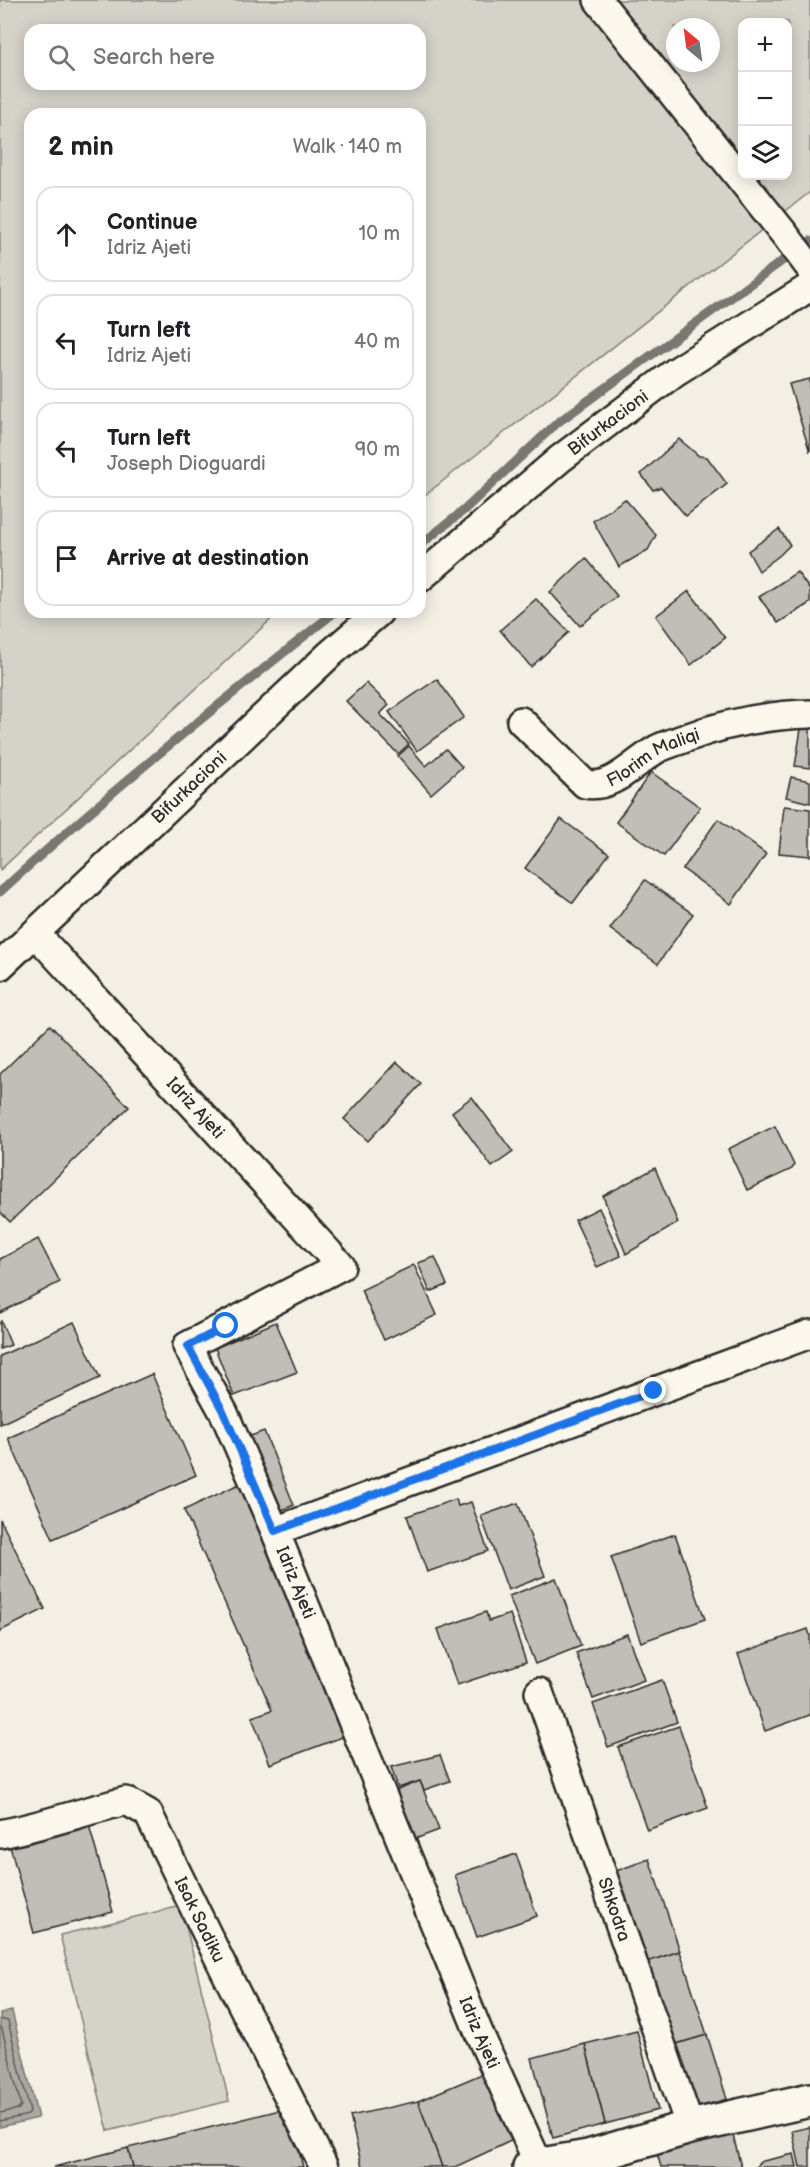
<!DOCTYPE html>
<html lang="en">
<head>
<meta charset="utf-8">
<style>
	body { margin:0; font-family:"Balsamiq Sans",sans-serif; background:#f6f6f6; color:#202124 }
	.controls { position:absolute; right:18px; top:18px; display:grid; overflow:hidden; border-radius:12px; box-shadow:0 3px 15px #0003 }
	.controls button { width:54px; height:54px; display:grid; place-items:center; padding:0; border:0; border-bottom:2px solid #e0e0e0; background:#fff; color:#202124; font:30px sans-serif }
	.compass { position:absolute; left:666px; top:18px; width:54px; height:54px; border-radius:50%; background:#fff; box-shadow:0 3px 15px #0003; rotate:331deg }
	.stop { position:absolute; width:18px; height:18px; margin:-14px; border:4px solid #1a73e8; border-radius:50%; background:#fff }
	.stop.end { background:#1a73e8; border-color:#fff; box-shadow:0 2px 6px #0008 }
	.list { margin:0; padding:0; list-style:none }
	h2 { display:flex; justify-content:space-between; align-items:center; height:78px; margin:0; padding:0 24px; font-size:26px }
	h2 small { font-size:20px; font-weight:400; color:#757577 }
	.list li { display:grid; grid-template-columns:39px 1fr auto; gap:18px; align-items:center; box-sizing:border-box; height:96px; margin:0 12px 12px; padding:0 12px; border:2px solid #e0e0e0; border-radius:18px }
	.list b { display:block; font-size:22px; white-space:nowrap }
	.list p { margin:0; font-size:20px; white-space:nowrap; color:#757577 }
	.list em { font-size:20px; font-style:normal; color:#757577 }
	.icon { flex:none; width:33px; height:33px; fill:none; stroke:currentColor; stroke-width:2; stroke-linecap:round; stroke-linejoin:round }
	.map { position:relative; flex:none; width:810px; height:2167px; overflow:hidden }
	.search { position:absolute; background:#fff; box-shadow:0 3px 15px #0003; left:24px; top:24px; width:402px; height:66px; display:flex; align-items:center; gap:15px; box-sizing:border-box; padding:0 21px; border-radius:18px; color:#757577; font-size:22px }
	.panel { position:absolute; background:#fff; box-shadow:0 3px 15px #0003; left:24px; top:108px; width:402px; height:510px; border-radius:18px }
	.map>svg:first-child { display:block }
	.green { fill:#d5d2c9; stroke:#807e7a; stroke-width:1.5; fill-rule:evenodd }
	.water { fill:#aca9a2; stroke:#787772; stroke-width:1.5 }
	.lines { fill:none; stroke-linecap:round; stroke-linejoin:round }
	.shore { stroke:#5f5d5b; stroke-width:1.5 }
	.stream { stroke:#787772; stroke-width:9 }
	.building { fill:#c0beb6; stroke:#2b2b2b; stroke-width:1.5 }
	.minor-casing { stroke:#2b2b2b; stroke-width:32 }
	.secondary-casing { stroke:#2b2b2b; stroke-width:38 }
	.minor { stroke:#fbf7ec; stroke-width:27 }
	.secondary { stroke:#fbf7ec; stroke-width:33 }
	.route { stroke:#1a73e8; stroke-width:8 }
	.labels { text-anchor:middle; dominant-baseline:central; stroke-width:4.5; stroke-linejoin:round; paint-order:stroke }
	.street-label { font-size:18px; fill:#2b2b2b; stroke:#fbf7ec }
</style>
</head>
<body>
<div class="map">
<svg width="810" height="2167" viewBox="0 0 810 2167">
	<rect width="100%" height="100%" fill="#f3efe4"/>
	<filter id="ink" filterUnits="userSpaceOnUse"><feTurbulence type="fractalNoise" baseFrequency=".0167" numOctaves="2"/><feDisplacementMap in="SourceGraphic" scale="12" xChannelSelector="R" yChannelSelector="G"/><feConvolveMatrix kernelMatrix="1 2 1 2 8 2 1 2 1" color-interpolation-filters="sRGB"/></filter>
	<g filter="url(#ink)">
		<g class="green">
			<path d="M0,0h810v192l-390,307v-385h-390v498h249l-279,258zM742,22h46v154h-46zM675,27h36v36h-36zM30,30h390v54h-390z"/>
			<path d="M181,1906l48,195 -121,30 -48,-196z"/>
		</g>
		<path class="water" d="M12,2011l26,107 -38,9v-113z"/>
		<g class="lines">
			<g class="shore">
				<path d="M0,2019l8,2 22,91 -2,3 -28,6"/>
				<path d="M0,2027l2,2 19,77 -2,3 -19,4"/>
			</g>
			<g class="stream">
				<path d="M420,545l43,-34 94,-88 253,-182"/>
				<path d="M0,892c108,-99 221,-190 335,-280"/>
			</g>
		</g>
		<g class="building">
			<path d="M810,379v73l-21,-68z"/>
			<path d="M679,439l20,17 8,1 20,27 -41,32 -25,-29 -8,3 -12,-16z"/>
			<path d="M625,499l31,36 -8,15 -29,17 -26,-46z"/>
			<path d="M779,529l11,16 -10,10 -21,16 -11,-20z"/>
			<path d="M586,558l31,38 -37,30 -30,-34z"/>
			<path d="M797,572l13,18v13l-32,20 -19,-26z"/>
			<path d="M689,591l36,47 -34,27 -35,-49z"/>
			<path d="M536,599l33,33 -38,35 -31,-37z"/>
			<path d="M437,679l27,38 -47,34 -28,-39z"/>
			<path d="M366,683l23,22 -9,9 29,30 -11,10 -52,-53z"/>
			<path d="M802,723l8,2v43l-15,-2z"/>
			<path d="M409,746l17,20 20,-17 16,18 -31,27 -33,-38z"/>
			<path d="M651,772l49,35 -36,49 -48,-34z"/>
			<path d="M791,777l19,4v22l-24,-6z"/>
			<path d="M784,806l26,3v47l-31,-3z"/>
			<path d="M561,819l48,35 -36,49 -48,-35z"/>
			<path d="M718,819l48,35 -35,50 -48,-35z"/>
			<path d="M645,880l48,34 -35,50 -48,-35z"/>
			<path d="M50,1025l79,82 -119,115 -10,-10v-138z"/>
			<path d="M397,1062l24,22 -53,57 -24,-22z"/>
			<path d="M472,1097l41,55 -21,15 -40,-55z"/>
			<path d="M775,1126l19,39 -2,4 -45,21 -19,-41z"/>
			<path d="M655,1168l23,55 -52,31 -23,-58z"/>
			<path d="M599,1208l22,48 -24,11 -22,-47z"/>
			<path d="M38,1239l22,43 -60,31v-54z"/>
			<path d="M435,1257l12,28 -17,7 -12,-29z"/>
			<path d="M414,1265l23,50 -53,25 -23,-50z"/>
			<path d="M1,1321l10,24 -11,4v-27z"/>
			<path d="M74,1322l26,56 -100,46v-68z"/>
			<path d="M276,1322l21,50 -63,24 -19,-48z"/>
			<path d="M152,1374l44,101 -143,64 -45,-101z"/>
			<path d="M264,1431l30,74 -21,9 -30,-75z"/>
			<path d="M241,1483l104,253 -75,28 -18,-47 20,-7 -88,-200z"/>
			<path d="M456,1499l2,7 13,-4 17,49 -61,21 -20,-56z"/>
			<path d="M518,1503l27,73 -37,14 -27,-74z"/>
			<path d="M0,1519l45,90 -45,22z"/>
			<path d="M675,1534l30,85 -64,23 -30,-85z"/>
			<path d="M556,1578l25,68 -46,18 -26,-68z"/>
			<path d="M486,1612l3,9 21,-7 16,48 -69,23 -19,-56z"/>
			<path d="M808,1629l2,6v80l-45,16 -27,-77z"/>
			<path d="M627,1634l17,46 -51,19 -17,-46z"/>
			<path d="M662,1680l15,42 -69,25 -15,-43z"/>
			<path d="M679,1726l29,82 -61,22 -29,-83z"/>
			<path d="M440,1755l10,26 -26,9 -4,-9 -22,7 -7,-21z"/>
			<path d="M420,1781l19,49 -32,12 -19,-48z"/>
			<path d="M87,1818l26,94 -79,21 -26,-94z"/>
			<path d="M516,1854l21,62 -60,21 -22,-62z"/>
			<path d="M649,1859l31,92 -33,11 -31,-91z"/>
			<path d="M680,1951l27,84 -34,10 -26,-83z"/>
			<path d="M637,2031l21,79 -53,14 -20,-80z"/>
			<path d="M707,2035l20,64 -34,10 -20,-64z"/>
			<path d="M585,2044l20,80 -52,14 -21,-80z"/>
			<path d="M489,2071l26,68 -60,28h-13l-24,-66z"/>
			<path d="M418,2101l24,66h-80l-12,-51z"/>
			<path d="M288,2108l15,59h-170l-5,-19z"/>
			<path d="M810,2127v40h-10l-8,-36z"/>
			<path d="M733,2135l8,32h-80l-4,-14z"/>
			<path d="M128,2148l5,19h-79z"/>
			<path d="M794,2154l3,13h-41l3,-5z"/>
		</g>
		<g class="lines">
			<defs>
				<g id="minor">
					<path d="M598,0l188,236 24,32"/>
					<path id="s1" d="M420,578l140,-119 115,-87 135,-85"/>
					<path id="s2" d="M521,721l64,63c27,6 50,-22 72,-35 8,-4 18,-7 26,-10 40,-15 84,-24 127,-25"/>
					<path id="s3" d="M36,934l305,332 -154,80 37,67 51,118 204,502 60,132"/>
					<path id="s4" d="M0,966l329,-311 50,-43"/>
					<path d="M275,1531l535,-197"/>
					<path id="s5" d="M539,1692l151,435"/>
					<path id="s6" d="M0,1834c43,-8 84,-23 126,-33l22,12 77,158 99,196"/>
				</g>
				<path id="secondary" d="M530,2167l58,-10 102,-30 120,-27"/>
			</defs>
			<use href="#minor" class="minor-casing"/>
			<use href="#secondary" class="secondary-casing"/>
			<use href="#minor" class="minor"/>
			<use href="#secondary" class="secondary"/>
		</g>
	</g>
	<g class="lines" filter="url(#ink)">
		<path class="route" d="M226,1326l-38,20 36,67 51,118 379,-140"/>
	</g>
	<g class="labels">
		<g class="street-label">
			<text stroke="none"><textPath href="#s1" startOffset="244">Bifurkacioni</textPath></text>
			<text stroke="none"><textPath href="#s2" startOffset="165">Florim Maliqi</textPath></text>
			<text stroke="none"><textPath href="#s4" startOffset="260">Bifurkacioni</textPath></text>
			<text stroke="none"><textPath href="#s3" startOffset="236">Idriz Ajeti</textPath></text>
			<text stroke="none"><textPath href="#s3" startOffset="885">Idriz Ajeti</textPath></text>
			<text stroke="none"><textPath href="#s5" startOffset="230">Shkodra</textPath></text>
			<text stroke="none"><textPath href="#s6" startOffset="274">Isak Sadiku</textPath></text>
			<text stroke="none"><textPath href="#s3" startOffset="1371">Idriz Ajeti</textPath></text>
		</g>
	</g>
</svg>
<div class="controls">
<button>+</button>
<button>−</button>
<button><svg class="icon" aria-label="layers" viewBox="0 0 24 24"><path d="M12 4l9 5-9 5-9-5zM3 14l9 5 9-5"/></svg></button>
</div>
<svg class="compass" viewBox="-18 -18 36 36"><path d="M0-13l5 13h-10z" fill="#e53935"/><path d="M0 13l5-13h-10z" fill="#757577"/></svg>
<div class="stop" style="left:226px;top:1326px"></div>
<div class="stop end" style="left:654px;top:1391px"></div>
<div class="search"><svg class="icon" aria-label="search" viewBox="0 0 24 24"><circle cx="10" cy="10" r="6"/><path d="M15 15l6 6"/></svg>Search here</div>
<section class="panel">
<h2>2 min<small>Walk · 140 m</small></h2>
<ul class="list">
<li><svg class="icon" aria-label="ahead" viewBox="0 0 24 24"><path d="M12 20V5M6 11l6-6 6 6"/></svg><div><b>Continue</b><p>Idriz Ajeti</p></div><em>10 m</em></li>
<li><svg class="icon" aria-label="left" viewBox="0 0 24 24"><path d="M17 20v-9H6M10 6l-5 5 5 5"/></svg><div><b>Turn left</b><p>Idriz Ajeti</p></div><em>40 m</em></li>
<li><svg class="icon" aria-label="left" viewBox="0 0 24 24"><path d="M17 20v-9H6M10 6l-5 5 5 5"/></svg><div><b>Turn left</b><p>Joseph Dioguardi</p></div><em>90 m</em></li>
<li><svg class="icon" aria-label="arrive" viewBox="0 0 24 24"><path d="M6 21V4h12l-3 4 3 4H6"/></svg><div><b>Arrive at destination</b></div></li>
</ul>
</section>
</div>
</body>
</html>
